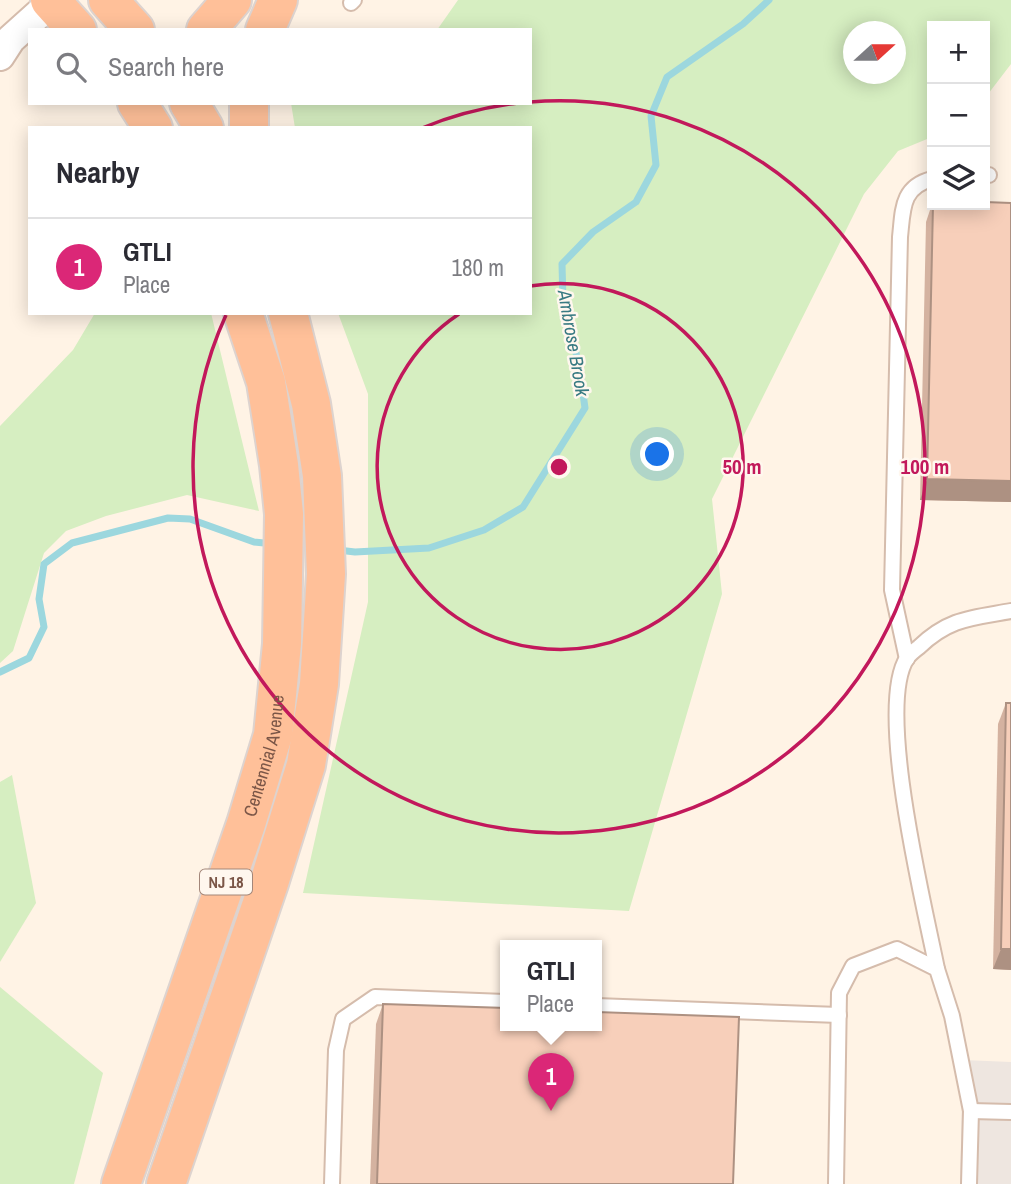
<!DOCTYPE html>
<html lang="en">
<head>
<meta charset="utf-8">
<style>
	body { margin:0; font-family:"Archivo Narrow",sans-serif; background:#f2f2f3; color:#2b2b33 }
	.controls { position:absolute; right:21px; top:21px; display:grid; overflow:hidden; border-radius:0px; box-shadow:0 4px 18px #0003 }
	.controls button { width:63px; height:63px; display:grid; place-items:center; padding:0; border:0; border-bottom:2px solid #e1e1e2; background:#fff; color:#2b2b33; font:35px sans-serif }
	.compass { position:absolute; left:843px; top:21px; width:63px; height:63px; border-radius:50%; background:#fff; box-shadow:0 4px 18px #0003; rotate:69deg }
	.you { position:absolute; left:658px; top:455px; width:24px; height:24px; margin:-18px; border:5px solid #fff; border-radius:50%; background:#1a73e8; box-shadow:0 0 0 10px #1a73e833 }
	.badge { display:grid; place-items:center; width:46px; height:46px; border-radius:50%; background:#db2777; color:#fff; font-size:23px; font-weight:700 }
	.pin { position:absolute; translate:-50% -58px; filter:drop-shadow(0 2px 4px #0008) }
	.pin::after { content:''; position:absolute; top:37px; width:24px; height:21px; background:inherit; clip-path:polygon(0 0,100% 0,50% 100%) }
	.popup { position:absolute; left:500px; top:940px; width:102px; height:91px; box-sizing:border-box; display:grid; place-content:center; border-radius:0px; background:#fff; filter:drop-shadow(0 2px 5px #0005); font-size:23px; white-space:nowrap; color:#7c7c81 }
	.popup b { font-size:26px; color:#2b2b33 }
	.popup::after { content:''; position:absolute; left:50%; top:100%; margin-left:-14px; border:14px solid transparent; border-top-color:#fff }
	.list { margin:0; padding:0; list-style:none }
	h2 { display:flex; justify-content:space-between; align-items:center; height:91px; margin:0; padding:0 28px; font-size:30px }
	h2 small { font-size:23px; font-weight:400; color:#7c7c81 }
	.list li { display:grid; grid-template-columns:46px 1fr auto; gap:21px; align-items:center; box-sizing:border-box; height:98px; padding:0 28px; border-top:2px solid #e1e1e2 }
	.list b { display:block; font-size:26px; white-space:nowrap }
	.list p { margin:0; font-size:23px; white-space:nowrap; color:#7c7c81 }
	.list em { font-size:23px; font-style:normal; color:#7c7c81 }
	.icon { flex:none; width:38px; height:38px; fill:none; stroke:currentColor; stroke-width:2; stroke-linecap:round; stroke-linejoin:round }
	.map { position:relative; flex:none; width:1011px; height:1184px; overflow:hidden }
	.search { position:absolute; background:#fff; box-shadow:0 4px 18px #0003; left:28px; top:28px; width:504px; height:77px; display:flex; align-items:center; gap:18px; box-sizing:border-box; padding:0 24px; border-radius:0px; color:#7c7c81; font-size:26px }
	.panel { position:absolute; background:#fff; box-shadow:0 4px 18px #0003; left:28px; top:126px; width:504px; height:189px; border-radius:0px }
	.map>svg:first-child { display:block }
	.industrial { fill:#eee6e0 }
	.green { fill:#d6eec1; fill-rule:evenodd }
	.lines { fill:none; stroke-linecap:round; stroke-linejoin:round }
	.stream { stroke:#9cd7de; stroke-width:7 }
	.service-casing { stroke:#d5bcac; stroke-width:18 }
	.minor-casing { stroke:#d5bcac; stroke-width:32 }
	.trunk-casing { stroke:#ddd3cf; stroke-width:42 }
	.service { stroke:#fff; stroke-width:14 }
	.minor { stroke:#fff; stroke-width:28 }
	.trunk { stroke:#ffc099; stroke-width:38 }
	.wall { fill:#d4b2a0 }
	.shaded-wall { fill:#ad9182 }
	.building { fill:#f7cfba; stroke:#ad9182; stroke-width:2 }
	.ring { fill:none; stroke:#c2185b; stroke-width:3.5 }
	.labels { text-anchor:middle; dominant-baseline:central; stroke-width:5; stroke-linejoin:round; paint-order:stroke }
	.shield { fill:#fff7ee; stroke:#a38679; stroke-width:2 }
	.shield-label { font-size:16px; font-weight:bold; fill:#7b5647 }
	.street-label { font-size:18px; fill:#7b5647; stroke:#fff7ee }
	.water-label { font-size:19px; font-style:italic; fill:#387a82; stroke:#fff7ee }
	.centre { fill:#c2185b; stroke:#fff7ee; stroke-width:3.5 }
	.ring-label { font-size:21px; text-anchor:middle; font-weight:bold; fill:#c2185b; stroke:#fff7ee; stroke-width:5; stroke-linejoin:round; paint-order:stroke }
</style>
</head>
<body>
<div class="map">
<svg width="1011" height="1184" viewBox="0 0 1011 1184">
	<rect width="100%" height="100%" fill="#fff3e5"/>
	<path class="industrial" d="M963,1060l48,2v122h-51z"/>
	<g class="green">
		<path d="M458,0h553v64l-26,34v-72h-53v111l-34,14 -34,43 -152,305 10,95 -93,317 -326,-18 65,-291v-208l-30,-81h192v-185h-235l-4,-25h239v-73h-93zM853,32h42v42h-42z"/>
		<path d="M95,313h116l48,198 -72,-16 -81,21 -40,15 -22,22 -31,98 -13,12v-237l73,-76z"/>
		<path d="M12,775l24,128 -36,59v-180z"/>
		<path d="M0,987l103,86 -29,111h-74z"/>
	</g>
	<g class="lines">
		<g class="stream">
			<path d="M338,550l17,2 74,-4 55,-18 39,-23 62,-99 -6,-43 -16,-64 -1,-37 31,-32 43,-30 20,-37 -5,-49 16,-39 76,-53 26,-24"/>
			<path d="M0,672l29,-14 15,-31 -5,-28 5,-35 28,-21 96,-25 22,1 64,23 20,2"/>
		</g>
		<defs>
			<g id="service">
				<path d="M351,3l3,-3"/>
				<path d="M985,175h4"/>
				<path d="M907,659l-15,-69 8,-353c3,-27 1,-50 32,-58"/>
				<path d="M937,969c-12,-61 -62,-261 -30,-311 3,-4 8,-8 12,-11 30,-29 53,-29 92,-36"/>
				<path d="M596,1006l243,9"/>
				<path d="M971,1111l40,1"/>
				<path d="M332,1184l4,-134 7,-31 32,-22 130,5"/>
				<path d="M836,1184l3,-191 14,-27 44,-17 40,20 15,47 19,95 -2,73"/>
			</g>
			<path id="minor" d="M0,56l11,-17 41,-37"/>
			<g id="trunk">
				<path d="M50,0l27,30"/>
				<path d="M108,0l27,30"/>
				<path d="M206,30l26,-30"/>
				<path d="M265,30l13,-30"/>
				<path d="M137,103l16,25"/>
				<path d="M189,103l15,25"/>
				<path d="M249,128v-25"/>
				<path id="s1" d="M121,1184l125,-360 27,-89 9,-91 2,-130 -5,-49 -13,-83 -23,-69"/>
				<path d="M166,1184l103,-301 37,-118 13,-81 7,-110 -4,-98 -11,-72 -23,-91"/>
			</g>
		</defs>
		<use href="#service" class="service-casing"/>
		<use href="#minor" class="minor-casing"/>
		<use href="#trunk" class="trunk-casing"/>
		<use href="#service" class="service"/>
		<use href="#minor" class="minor"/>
		<use href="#trunk" class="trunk"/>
	</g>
	<g class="wall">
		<path d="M1011,203v299l-91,-2 6,-278 6,-18 53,1z"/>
		<path d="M1006,703l5,267 -18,-1 5,-245z"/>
		<path d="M383,1004l350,180h-363l6,-160z"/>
	</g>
	<g class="shaded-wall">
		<path d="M927,479l84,2v21l-91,-2z"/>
		<path d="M1001,949h10v21l-18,-1z"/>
	</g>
	<g class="building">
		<path d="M985,202l26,1v278l-84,-2 6,-274h52z"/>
		<path d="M1006,703h5v246h-10z"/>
		<path d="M383,1004l123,4v17h91v-13l142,5 -6,167h-356z"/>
	</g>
	<g class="ring">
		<path d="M530 286A183 183 0 1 1 459 314"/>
		<path d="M422 128A366 366 0 0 1 518 103M530 102A366 366 0 1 1 226 315"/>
	</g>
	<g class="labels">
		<rect class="shield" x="200" y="869.5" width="52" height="25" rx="5"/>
		<g class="shield-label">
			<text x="226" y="882">NJ 18</text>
		</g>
		<g class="street-label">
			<text stroke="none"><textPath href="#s1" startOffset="452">Centennial Avenue</textPath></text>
		</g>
		<g class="water-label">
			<text transform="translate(574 343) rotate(80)">Ambrose Brook</text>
		</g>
	</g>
	<circle cx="559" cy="467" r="10" class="centre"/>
	<g class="ring-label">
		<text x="742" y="474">50 m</text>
		<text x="925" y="474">100 m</text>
	</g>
</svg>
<div class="controls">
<button>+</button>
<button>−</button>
<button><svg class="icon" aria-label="layers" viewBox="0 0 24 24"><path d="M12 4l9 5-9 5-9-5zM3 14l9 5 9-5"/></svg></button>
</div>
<svg class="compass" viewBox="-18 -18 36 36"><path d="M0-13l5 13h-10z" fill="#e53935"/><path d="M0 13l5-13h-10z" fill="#7c7c81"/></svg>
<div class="you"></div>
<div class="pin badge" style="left:551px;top:1111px">1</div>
<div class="popup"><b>GTLI</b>Place</div>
<div class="search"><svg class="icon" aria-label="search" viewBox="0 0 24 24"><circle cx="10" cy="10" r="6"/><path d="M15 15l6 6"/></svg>Search here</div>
<section class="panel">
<h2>Nearby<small></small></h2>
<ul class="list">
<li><span class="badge">1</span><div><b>GTLI</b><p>Place</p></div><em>180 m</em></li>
</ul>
</section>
</div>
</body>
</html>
